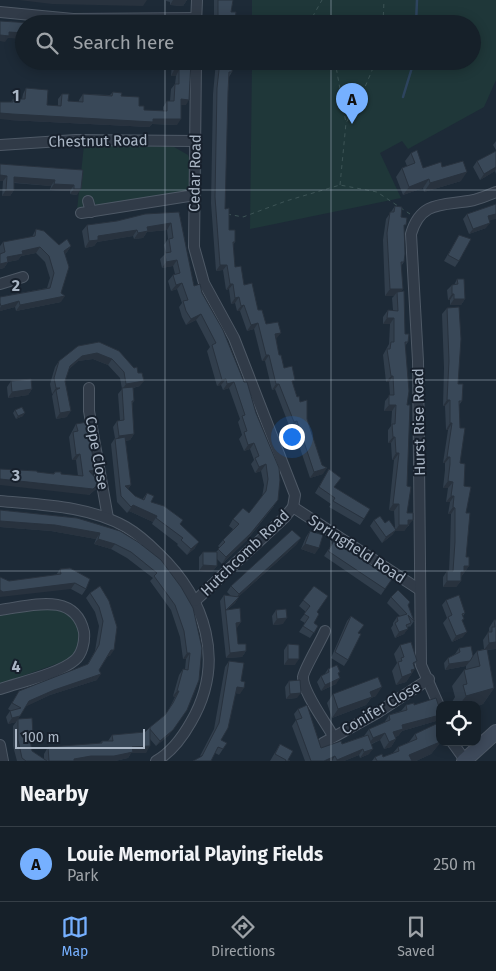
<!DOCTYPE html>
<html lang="en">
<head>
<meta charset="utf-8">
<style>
	body { margin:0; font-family:"Fira Sans",sans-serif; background:#1f2831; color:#f1f3f6 }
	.controls { position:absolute; right:15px; bottom:15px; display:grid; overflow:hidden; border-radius:10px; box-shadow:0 2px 12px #0003 }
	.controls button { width:45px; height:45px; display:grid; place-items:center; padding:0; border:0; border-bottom:1px solid #353e46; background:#162029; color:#f1f3f6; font:25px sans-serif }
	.scale { position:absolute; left:15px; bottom:12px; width:130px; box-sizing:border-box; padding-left:5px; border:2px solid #aab6c5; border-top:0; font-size:14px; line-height:18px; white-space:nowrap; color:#aab6c5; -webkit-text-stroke:4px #17202c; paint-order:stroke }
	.you { position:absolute; left:291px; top:436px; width:18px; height:18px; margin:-12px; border:4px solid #fff; border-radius:50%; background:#1a73e8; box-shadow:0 0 0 8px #1a73e833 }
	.badge { display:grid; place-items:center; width:32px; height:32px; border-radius:50%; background:#76b0ff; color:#111; font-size:16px; font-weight:700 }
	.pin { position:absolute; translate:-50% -41px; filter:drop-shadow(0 1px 2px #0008) }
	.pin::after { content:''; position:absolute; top:26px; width:18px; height:15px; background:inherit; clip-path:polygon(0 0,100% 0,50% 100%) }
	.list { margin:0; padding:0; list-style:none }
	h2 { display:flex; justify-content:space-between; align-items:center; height:65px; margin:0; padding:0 20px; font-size:21px }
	h2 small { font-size:16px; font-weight:400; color:#9ea3a8 }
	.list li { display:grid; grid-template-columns:32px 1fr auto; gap:15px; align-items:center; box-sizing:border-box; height:75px; padding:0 20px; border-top:1px solid #353e46 }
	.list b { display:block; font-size:19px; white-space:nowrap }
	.list p { margin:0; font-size:16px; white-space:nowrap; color:#9ea3a8 }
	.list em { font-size:16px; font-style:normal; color:#9ea3a8 }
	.icon { flex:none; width:28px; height:28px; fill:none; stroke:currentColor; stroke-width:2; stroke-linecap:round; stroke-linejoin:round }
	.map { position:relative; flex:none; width:496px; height:761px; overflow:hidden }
	.search { position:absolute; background:#162029; box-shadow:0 2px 12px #0003; left:15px; right:15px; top:15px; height:55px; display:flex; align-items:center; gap:12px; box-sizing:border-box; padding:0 18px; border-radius:28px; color:#9ea3a8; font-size:19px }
	.sheet { height:140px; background:#162029 }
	nav { display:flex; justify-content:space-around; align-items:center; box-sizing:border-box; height:70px; border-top:1px solid #353e46; background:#162029; font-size:14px; color:#9ea3a8 }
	nav a { display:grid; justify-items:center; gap:2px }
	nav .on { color:#76b0ff }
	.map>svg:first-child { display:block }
	.green { fill:#1f3739 }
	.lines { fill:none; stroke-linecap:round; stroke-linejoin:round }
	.stream { stroke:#2d445e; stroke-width:2.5 }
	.street-casing { stroke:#4e5966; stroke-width:12 }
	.secondary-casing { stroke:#4e5966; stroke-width:16 }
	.path { stroke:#3d5456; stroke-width:1; stroke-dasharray:4 4; stroke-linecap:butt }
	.street { stroke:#313b48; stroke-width:10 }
	.secondary { stroke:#3e4a5b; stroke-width:14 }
	.wall { fill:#313e4c }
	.shaded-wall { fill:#28323e }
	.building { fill:#394858; stroke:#28323e }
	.grid { fill:none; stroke:#aab6c5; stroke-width:1; stroke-opacity:0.55 }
	.labels { text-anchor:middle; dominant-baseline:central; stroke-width:4; stroke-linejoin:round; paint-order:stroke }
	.street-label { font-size:15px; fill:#aab6c5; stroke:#17202c }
	.grid-label { font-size:16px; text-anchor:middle; font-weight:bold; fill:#aab6c5; stroke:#17202c; stroke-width:4; stroke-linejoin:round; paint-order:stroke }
</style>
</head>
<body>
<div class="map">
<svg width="496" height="761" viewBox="0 0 496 761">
	<rect width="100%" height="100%" fill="#1d2a37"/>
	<g class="green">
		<path d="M252,0h244v80l-12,27 -76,42 -6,-8 -22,12 21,45 -151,31 2,-168h220v-37h-220z"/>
		<path d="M84,145l90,2 14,8 3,8 -2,24 -8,7 -85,11 -4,-7 -7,1 -3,9 -5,2z"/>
		<path d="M55,605c26,17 31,21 21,52l-76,27v-71z"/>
	</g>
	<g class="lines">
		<g class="stream">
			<path d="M416,24l1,-24"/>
			<path d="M403,97l11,-36"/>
		</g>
		<defs>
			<g id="street">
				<path d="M0,12l73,7 123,-1"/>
				<path d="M196,24l1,-24"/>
				<path d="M0,145l76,-5 119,1"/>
				<path d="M88,201l3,11"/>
				<path d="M81,213l114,-18"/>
				<path d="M0,284l23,-7"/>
				<path d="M89,388v23l19,107"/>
				<path d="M0,501c42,4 89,5 126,26 12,7 23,17 32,26 48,46 68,109 33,169 -9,16 -19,30 -35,39"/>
				<path d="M293,507l127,83"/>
				<path d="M195,601l90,-84 8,-10 2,-12 -61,-157 -30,-55 -10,-36 2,-186"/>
				<path d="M0,610c31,-4 75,-19 84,22 1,10 -2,22 -9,28 -16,14 -55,22 -75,29"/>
				<path d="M325,631c-4,10 -22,40 -22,46 -1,14 23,46 30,59"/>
				<path d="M440,708l-19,-43 -3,-304 -7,-127c10,-35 34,-28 63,-34 7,-2 15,-5 22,-8"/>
				<path d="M452,742l13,18"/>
				<path d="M323,743l54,-30 52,-34"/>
				<path d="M0,745l3,16"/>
			</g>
			<path id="secondary" d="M464,761l32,-29"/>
		</defs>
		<use href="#street" class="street-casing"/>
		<use href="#secondary" class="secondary-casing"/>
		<g class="path">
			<path d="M317,24l-4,-8 9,-16"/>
			<path d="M383,24l1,-24"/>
			<path d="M335,61l11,62"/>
			<path d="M340,185l6,-62 16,-29 14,-33"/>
			<path d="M227,214l16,3 43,-16 54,-16 37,7 33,22"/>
		</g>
		<use href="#street" class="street"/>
		<use href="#secondary" class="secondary"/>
	</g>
	<g class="wall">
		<path d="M166,0h21l-4,6 -13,-1v-3l-4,-1z"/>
		<path d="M214,0h19l-2,12 4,8 -3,4h-18z"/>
		<path d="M172,61h19l-5,44h-5l-4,20 -25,-1 -3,3 -140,-7 2,-18 2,-3h9l1,-5 3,-6 21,17 11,1v-7l4,-5 6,7 11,1v-2l4,-6 27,1 3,-3 8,4 18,10 5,4 19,1v-4l4,-6h3l1,-12 4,-5 1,-8h-5z"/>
		<path d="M216,61h17l-1,11 -3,5 -1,15 -3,117 4,21 6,12 -2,3 2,22 31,57 10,15 3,16 5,13 9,16 4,13 3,5 7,17 16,55 -13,4 -17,-51 -3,1 -15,-39 -3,1 -7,-29h-3l-8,-32 -7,2 -7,-20h-3l-2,-8 -4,1 -2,-15 -3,1 -3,-20 -7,1 -5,-68 2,-109z"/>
		<path d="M496,141v9l-3,-5z"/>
		<path d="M496,151v23l-1,-3 -15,9 -7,-13 4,-6z"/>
		<path d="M411,153l12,15 19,-1 19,14 -37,11 -1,-4 -20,7 -7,-18 6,-9 5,-2 -2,-5z"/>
		<path d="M0,164l83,6 -6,25 -7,-1v-3l-20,-1 1,-4 -37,-3v7l-4,6h-8l1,-15h-3z"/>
		<path d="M395,206l6,11 3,11v34l-3,4 2,23 -2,2 4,43 3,8 -3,4 2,59v108l2,13h-1l-4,5h-9l-3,4 -10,8 -12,-17 4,-6 11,3 10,5 -1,-17 -5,-1 5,-50h-2l-1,-17h-3v-13l3,-4 1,-15h-8l1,-10 5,-6 -1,-13h-3l-3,-27 6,-11 1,-20h-7v-7l5,-7h5l-1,-12 2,-2h-9l-2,-56 3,-21z"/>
		<path d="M179,212l15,74 8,7 54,120 18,93 -27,34 -25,24 -5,-5v7l-5,6 -13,-1v-14l4,-5h13l4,-4 -2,-2 5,-6 10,-11 -4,-3 4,-7 16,-6 13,-16 2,-12 -3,-14 -6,2 -4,-9 3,-4 -4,-11 -6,2 -5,-12 3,-4 -4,-13 2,-3 -11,-31 -6,2 -2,-5 -4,1 -10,-35 3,-4 -14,-27 -10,5 -4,-8 -3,-10 3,-4 -5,-14 -6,2 -3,-10 5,-6 2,-1 -2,-8 -11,2 -2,-9 6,-6 -2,-8 4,-6 -1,-9 -20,2 -4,6 -9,1 -1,-3 -36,6 -3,4 -9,2 -3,-17 5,-6z"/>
		<path d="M467,214l19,14 -17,6 -6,-15z"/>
		<path d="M36,229l23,16 12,1 -4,6 -2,2 -4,39v9l-45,9 -1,-4 -15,4v-14l47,-9 3,-10 -5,-16 -9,-9 -15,3 -3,4 -10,2 -4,6 -4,1v-23l3,-4 29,-5z"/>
		<path d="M459,235v26l-4,6 -11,-6z"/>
		<path d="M457,279l8,20 -4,6h-11v-5h-2l-1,-10 5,-5h2z"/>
		<path d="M447,308l11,76 4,17 -3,4 1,58 4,23 2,27v44l3,9 -8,11v4l-5,6h-13v-10l4,-6h2l1,-22 1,-35h-3l2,-12h-4l2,-14h-5l2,-18v-7h-2l5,-33h-2l-1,-24h-2l1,-38 -2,-54z"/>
		<path d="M99,342l41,44 -7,2 1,13 -2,3 2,30 -4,6 -5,1 6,44 -3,4 7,7 7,4 5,-7 4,9 29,22 15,24 -8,7 -10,-10 1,-1 -26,-20 1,-2 -24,-11 -2,2 -10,-11 -6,-58 4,-6 -2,-11 4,-6h3l-2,-27 4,-5 -2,-11 -12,-13 -15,-6 -15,2 -9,8 -4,12 2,36 -11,2 -4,-23 1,-2h-1l-2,-10 5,-17 4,-6z"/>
		<path d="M11,381l21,8 -4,6 -20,3 -1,-11z"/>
		<path d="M15,410l8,6 -7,3 -3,-6z"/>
		<path d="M76,424l19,46 -3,4 8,9 -4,6 -7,6 -52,-23 16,2 2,-2 6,2 17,2 -2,-16h-4l-3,-23z"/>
		<path d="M329,469l5,18 30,32 -4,6 -31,-18 2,-3 -16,-11z"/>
		<path d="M0,510l77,8 84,42 41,88 -33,87 -13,11 -6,-7 -4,14h-15l-3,5 -13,3h-98l-4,-15v-20l3,-4 -8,2 -2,-7 4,-6h1l-3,-2 11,-18 68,-26 8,-14 4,-25 -4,-14 -9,-14 4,-5 10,-7 10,70h-2l-9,14 -2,10 -47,15 -24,11 -8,13 15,15 -3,5 2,12 12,8v-5l4,-7 51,-3 3,-3h6l4,-6 33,-3 20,-17 4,-6 6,-12 -2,-1 6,-21 4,-6h2l1,-10h-3l-3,-22 -9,-27 -21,-29 3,-3 -26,-20 -16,-9 -17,-5 2,-5 -45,-8 -51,-4z"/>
		<path d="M310,531l5,23 -14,-5 5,-12z"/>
		<path d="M334,541l51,48 -4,6 -57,-39z"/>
		<path d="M297,544l-59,53h1l-4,6 -7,6 13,13 -5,6 2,16 8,7 -4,6 -16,1 -6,-57 4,-6 7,1 -4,-4 4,-6z"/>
		<path d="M60,569l26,20 -4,6 -11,-6 -62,-8 47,-6z"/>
		<path d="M314,586l3,26 -3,11 4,3 -8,12 -11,-6 6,-9 -5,-3 6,-8 -7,-6z"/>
		<path d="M391,597l19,5 -2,3 6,16 -4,6 -1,-1 -5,8 -9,4 -4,-10 2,-3v-2l4,-6 3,-1 -13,-13z"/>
		<path d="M446,600l19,13 -2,3 -1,6 1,15 -11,5 -9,-19 4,-5 -5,-13z"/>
		<path d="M276,610l7,14 -10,1 -1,-9z"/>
		<path d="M351,616l-3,44 -4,6 -13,-8 16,-37z"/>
		<path d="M494,620h2v29l-9,1 7,38 -11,16 -6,2v-1h-24l-1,-3 3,-5 -3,-11 12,-16 2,-1v-3l-21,4 -1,-7 4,-5 7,-4 4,-6 14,8 4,-5 7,-2 -1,-9 6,-9v-3z"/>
		<path d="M288,644l7,21h-11v-15z"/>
		<path d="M400,645l17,16 -3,5 -2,7 -6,9 -10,3 -4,-14 5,-8 -3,-9z"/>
		<path d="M229,661l11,33 -4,-1 -15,47 2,9 -4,6 -4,-2 -15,3 14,-27 11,-62z"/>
		<path d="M328,669l11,6 -3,9 -15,7 -4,-9 4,-6 3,-1z"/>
		<path d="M289,681l8,17 -11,1 -1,-12z"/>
		<path d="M333,694l43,2 -5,2 -5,7 -34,13 -5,-15z"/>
		<path d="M406,705h8l26,5v6l-4,5 -34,10 -4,5 -3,1 1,2 -5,8 -7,2 -4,-9 -8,4 -3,10 -9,4 -1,-3 -15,6h-39l-13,-35 4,-6 -2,-6 4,-5 23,39 21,-4 22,-8 5,-7 15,-6 5,-8 12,-4z"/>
		<path d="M415,734l24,10 -8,10 -15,7h-44l3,-4h8l10,-4 5,-6 11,-5z"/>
		<path d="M280,744l8,16 2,1h-20z"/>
	</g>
	<g class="shaded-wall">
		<path d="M19,0h128l-4,6 -91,-2z"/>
		<path d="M173,0h14l-4,6 -13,-1z"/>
		<path d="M218,18h3l-3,6h-4z"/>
		<path d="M9,32l15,1v6l-16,-1 -3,4 -5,-1v-6z"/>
		<path d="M174,70h5l-3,6h-5z"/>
		<path d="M181,99l8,1 -3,5h-8z"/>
		<path d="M0,113l153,6h28l-4,6 -25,-1 -3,3 -140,-7 -9,-1z"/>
		<path d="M496,167v2l-1,2 -15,9 4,-6z"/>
		<path d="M467,172l-6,9 -37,11 6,-9z"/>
		<path d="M0,175l7,1 -4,5h-3z"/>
		<path d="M14,177l41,3 -4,6 -41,-4z"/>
		<path d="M429,179l-6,9 -20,7 6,-8z"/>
		<path d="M54,184l20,1 -4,6 -20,-1z"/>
		<path d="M74,189h7l-4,6 -7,-1z"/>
		<path d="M6,190h8l-4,6h-8z"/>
		<path d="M496,214v5l-12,3 4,-6z"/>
		<path d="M171,223l-4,7 -20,2 -4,6 -9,1 4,-6 9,-6z"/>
		<path d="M490,223l-4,5 -17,6 4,-5z"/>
		<path d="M137,230l-4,6 -36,6 -3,4 -9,2 4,-7 9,-5z"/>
		<path d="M71,246l-4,6 -7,5 4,-6z"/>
		<path d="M40,247l-4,6 -15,3 -3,4 -16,3 5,-6 15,-6z"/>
		<path d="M177,260l-4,6 -11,2 4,-6z"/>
		<path d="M8,262l-4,6 -4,1v-5z"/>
		<path d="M220,265h7l-4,5 -7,1z"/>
		<path d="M182,283l-5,6 -6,2 5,-6z"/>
		<path d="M230,284h3l-4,5 -3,1z"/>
		<path d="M390,289h13l-5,6 -1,-3 -3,4h-9z"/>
		<path d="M452,294h2l-4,6h-2z"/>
		<path d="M65,296l-4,6 -45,9 4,-6z"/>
		<path d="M239,297l-4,6 -4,1 4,-6z"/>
		<path d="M454,299h11l-4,6h-11z"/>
		<path d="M19,301l-4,6 -15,4v-3l1,-2z"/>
		<path d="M244,305l-4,6h-3l4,-5z"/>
		<path d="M201,314l-5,6 -10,5 5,-6z"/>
		<path d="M387,318h7l-4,6h-7z"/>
		<path d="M258,323l-4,6 -7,2 4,-6z"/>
		<path d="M281,333l-5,6 -1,-5z"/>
		<path d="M97,353l15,6 -4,6 -15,-6 -15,2 -12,11 4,-6 12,-10z"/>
		<path d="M266,355h3l-4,6h-3z"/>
		<path d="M391,376h2l-4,6h-3z"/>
		<path d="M226,379l-5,6 -4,1 5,-6z"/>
		<path d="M144,381l-4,5 -18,4 4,-6z"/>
		<path d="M234,382l-5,6 -6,2 4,-6z"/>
		<path d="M276,384h3l-4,5 -3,1z"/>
		<path d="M56,388h4l-4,2 -3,4h-1z"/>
		<path d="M32,389l-4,6 -20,3 4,-6z"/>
		<path d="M447,400h3l-5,6h-2z"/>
		<path d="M389,405h7l-4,6h-8z"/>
		<path d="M71,411l-4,6 -11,2 4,-6z"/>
		<path d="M25,413l-2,3 -7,3 2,-3z"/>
		<path d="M297,421l-4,6 -3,1 4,-6z"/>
		<path d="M450,423h2l-4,7h-2z"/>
		<path d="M134,434l-4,6 -15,2 4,-6z"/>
		<path d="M393,437h2l-4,6h-3z"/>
		<path d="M254,443l-4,6 -6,2 4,-6z"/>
		<path d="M396,453h3l-5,7h-2z"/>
		<path d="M80,454l-4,6h-4l4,-5z"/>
		<path d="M447,457h3l-5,6h-2z"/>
		<path d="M266,464l-5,7 -6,2 4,-6z"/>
		<path d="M327,468l-4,6 -13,4 4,-6z"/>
		<path d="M95,470l-4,6 -2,-5z"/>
		<path d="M0,479l100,4 -4,6 -7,6 -89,-10z"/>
		<path d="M448,481l5,1 -5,6h-5z"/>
		<path d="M131,485l-4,5 -2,-4z"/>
		<path d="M451,496h3l-4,6h-4z"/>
		<path d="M278,500l-31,40 -25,24 4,-7z"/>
		<path d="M393,504h6l-5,7 -5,-1z"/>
		<path d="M133,505l24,11 -4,6 -24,-11 -2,2z"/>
		<path d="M453,507l2,1 -4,6h-3z"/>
		<path d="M408,520h5l-9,11h-9l4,-6z"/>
		<path d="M0,521l55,4 45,8 -4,6 -45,-8 -51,-4z"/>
		<path d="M396,530l-4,5 -10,8 4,-6z"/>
		<path d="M301,538l-4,6 -62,56 4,-6z"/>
		<path d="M98,539l17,5 -4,5 -17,-5z"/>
		<path d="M199,542l-4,6 -8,7 4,-6z"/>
		<path d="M305,544l14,4 -4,6 -14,-5z"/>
		<path d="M203,565l14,1 -5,6 -13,-1z"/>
		<path d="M464,566h5l-9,12h-3z"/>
		<path d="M447,581h14l-5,6h-13z"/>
		<path d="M75,583l-4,6 -71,8v-7z"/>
		<path d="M239,597l-4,6 -9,8v-1z"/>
		<path d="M287,618l-4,6 -10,1 4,-6z"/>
		<path d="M241,622l-4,6 -5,1 4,-6z"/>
		<path d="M408,629l-4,5 -9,4 4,-6z"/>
		<path d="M467,632l-4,5 -11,5 4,-6z"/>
		<path d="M496,642v7l-12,1 5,-7z"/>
		<path d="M111,650h3l-4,6h-3z"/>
		<path d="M246,651l-4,6 -16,1 4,-5z"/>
		<path d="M187,653h3l-4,6h-3z"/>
		<path d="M288,659h11l-4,6h-11z"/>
		<path d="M470,661l-4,5 -21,4 4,-6z"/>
		<path d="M415,669l-9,13 -10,3 6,-8 9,-7z"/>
		<path d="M101,674l-4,6 -47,15 -25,12 4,-6 25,-11z"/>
		<path d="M340,678l-4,6 -15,7 4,-6z"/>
		<path d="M237,687l7,1 -4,6 -7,-1z"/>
		<path d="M382,687l-6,9 -5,2 -5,7 -34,13 6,-9 32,-17z"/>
		<path d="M494,688l-11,16 -6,2v-1h-18l7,-9z"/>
		<path d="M177,691h2l-4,6 -2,-1z"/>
		<path d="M301,693l-4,5 -11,1 4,-5z"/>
		<path d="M440,715v1l-4,5 -34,10 -4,5 -10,3 5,-7 9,-7z"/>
		<path d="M20,716l-4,6 -8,2 4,-6z"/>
		<path d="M173,730l-4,5 -13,11 4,-5z"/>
		<path d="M385,733l-5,7 -12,5 5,-7z"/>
		<path d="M440,734v8h1l-10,12 -15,7h-11l4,-6 28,-20z"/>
		<path d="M396,739l-5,8 -7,2 5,-7z"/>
		<path d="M150,746l-4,7h-15l-3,5 -13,3h-43l2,-2 58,-12z"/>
		<path d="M363,749l-4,6 -15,6h-8l1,-1z"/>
		<path d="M373,749l-4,5 -9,4 4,-6z"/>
		<path d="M335,756l-3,5h-8z"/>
	</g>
	<g class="building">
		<path d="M218,0h15l-2,12h5l-1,8 -2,-1 -1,5h-11v-6h-3z"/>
		<path d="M0,21l16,1 30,2h-22v9l-15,-1v4l-9,-1z"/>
		<path d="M175,61h16l-2,39 -8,-1v20h-28v3l-141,-8 -12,-1v-11h13v-3h12l1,-11 22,2 -1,15 14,1 1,-12h7l-1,7 15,1v-8l29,2 1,-4 9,1 -1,3 18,1v9h5v4l23,1v-10h7l1,-17h4v-14h-5z"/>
		<path d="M220,61h13l-1,11h-3l-1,20 -3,117 4,-1v22h6v12h-2l2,25 6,-1 3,19 8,-2 6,27h4l4,14 12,-2 3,11 -6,1 4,21h2l3,13 8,-2 3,14 -3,1 5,16 2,-1 1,6 7,-2v19l15,46 5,3 -13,4 -17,-51 -3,1 -15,-38h-3l-7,-29h-3l-8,-32 -7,2 -7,-20 -3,1 -2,-9 -4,1 -2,-14h-3l-3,-19h-7l-5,-68 2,-109z"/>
		<path d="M417,150l6,18 18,-6 1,5 21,-6 4,11 -37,11 -1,-4 -20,8 -7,-19 13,-5 -4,-10z"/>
		<path d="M496,151v16l-12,7 -7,-13z"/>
		<path d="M0,164l83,6 -2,19h-7v-4l-20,-1 1,-4 -41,-3v13h-8l1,-14 -7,-1z"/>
		<path d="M496,204v10l-8,2 2,7 -17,6 -6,-15z"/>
		<path d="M395,206l7,1 -1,10 6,1 -1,7h-2l1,29 -1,8h-3l2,27h-13l-3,-56 3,-21h4z"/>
		<path d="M179,212l15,74 6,-2 2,9 21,37 21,52h3l9,31 23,55 1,12 -2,20 -27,33 -25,24 -8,-8 7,-7 -2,-2 16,-16 -6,-5 10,-11 6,5 17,-22 2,-12 -2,-15 -7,3 -4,-9 4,-2 -5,-13 -6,2 -4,-13 3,-1 -5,-15 3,-1 -11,-33 -7,2 -1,-5 -4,1 -10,-35 4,-2 -15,-29 -10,5 -5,-8 -3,-10 5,-1 -6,-17 -6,2 -3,-10 7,-2 -3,-13 -11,2 -1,-9 6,-1 -2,-13 4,-1 -2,-15 -24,4 1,4 -10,2 -1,-3 -39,6v4l-9,1 -2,-16 30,-4 28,-7z"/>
		<path d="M36,229l8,2 15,14 8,-6 4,7 -7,5 5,16 -8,26 4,3 -45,9 -1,-4 -18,5 -1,-3v-6l50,-9 4,-15 -5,-17 -9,-9 -18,4 1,3 -16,3 1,5 -8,2v-10l5,-2 -2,-10 32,-6z"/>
		<path d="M459,235l12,4 -12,22 -11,-6z"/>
		<path d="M457,279h7l1,20h-11v-5h-2v-9l6,-1z"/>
		<path d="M404,291l1,43h4l-1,8h-3l4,49 -2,14h3l-3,81 4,1 -4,26h6v7h-5v5h-9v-21h-6l6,-51h-3l-1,-16h-2l-1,-13h3l1,-19h-7v-10h5l-1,-19h-2l-4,-27h3l1,-7h3v-24h-7l1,-8 10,1 -1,-19z"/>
		<path d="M459,307l2,32 -3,45h5l-1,17h-3l1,27h5l-5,35 5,1 -1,22 7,1 -5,26h4l-4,44h3v9h-5v6h-3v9h-14v-10h6l2,-29v-34l-2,-1 1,-11h-3l2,-14 -5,-1 2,-17v-7h-3l5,-34h-2v-23h-3l2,-39 -2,-53z"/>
		<path d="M99,342l20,9 15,17 3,-1 1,6h4l2,8 -18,3 -2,-12 -12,-13 -15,-6 -15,3 -12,10 -5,15 6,30 -11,2 -4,-23 4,-2h-4l-2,-10 5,-17 19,-15z"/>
		<path d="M31,379l1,10 -20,3 -1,-11z"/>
		<path d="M133,387l1,14h-2l2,33 -15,2 -2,-15 7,-1 -2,-32z"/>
		<path d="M22,407l3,6 -7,3 -3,-6z"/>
		<path d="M87,422l8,48 -6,1 11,12 -7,6 -93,-10v-10l37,2v1l17,2 1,-2h6v2l22,2 -3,-22 -4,1 -3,-23 5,-1 -2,-7z"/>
		<path d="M125,437l6,48 -6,1 10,10 9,4 3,-7 7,3 -3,6 13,4 19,14 -3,4 19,18 -8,7 -10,-9 2,-2 -27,-20 1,-2 -24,-11 -2,2 -10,-11 -6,-57z"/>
		<path d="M329,469l12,9 -7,9 36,22 -6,10 -31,-18 2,-3 -16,-11z"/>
		<path d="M0,510l77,8 43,13 18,11 23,18 20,27 12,21 9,40 -3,32 -12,30 -14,20 -13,11 -11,-13 16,-13 8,-12 6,-12h-2l6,-22 5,1 2,-17h-3l-3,-22 -9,-26 -21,-29 3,-3 -26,-21 -16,-8 -17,-5 2,-6 -45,-8 -55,-4z"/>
		<path d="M380,516l5,7 4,-3 7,10 -10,7 -12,-17z"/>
		<path d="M292,530l9,8 -62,56 -8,-8z"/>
		<path d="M310,531l13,4 -4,13 -14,-4z"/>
		<path d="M334,541l58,38 -7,10 -57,-38z"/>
		<path d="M203,552h14v14l-14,-1z"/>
		<path d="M70,568l20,11 -4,10 -11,-6 -72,9 -3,-2v-13l9,4 52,-7 -1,-5z"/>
		<path d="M100,586l9,15 8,26 -3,23h-3l-12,20 2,4 -47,16 -25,11 -9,15 -8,2 -2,-7 11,-3 -9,-5 7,-12 69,-27 11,-19 4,-24 -4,-14 -9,-14z"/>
		<path d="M314,586l14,10 -11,16 2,2 -5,9 4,3 -4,7 -11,-7 6,-9 -5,-3 6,-8 -7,-6z"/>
		<path d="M398,590l12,12 -2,3 6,16 -6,-6 3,8 -5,2 2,4 -9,3 -4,-9 3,-2 -1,-4 10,-3 -16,-17z"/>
		<path d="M224,595l15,2 -13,13 14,-2 1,14 -5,1 2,21h8v7l-16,2z"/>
		<path d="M459,595l6,18 -3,1 2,5 -2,1 5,12 -11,4 -8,-19 4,-2 -6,-15z"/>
		<path d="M286,609l1,9 -10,1 -1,-9z"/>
		<path d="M351,616l13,9 -6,8 3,1 -13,26 -13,-8z"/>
		<path d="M494,620h2v22l-7,1 -1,-11h4v-5h3z"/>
		<path d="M411,642l6,19 -4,2 2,6 -4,1 1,3 -10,4 -4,-15 4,-1 -1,-3 3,-1 -4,-12z"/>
		<path d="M288,644l11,1v14h-11z"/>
		<path d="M471,646l2,10 -3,5 -21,3 -1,-6 12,-6 -1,-4z"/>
		<path d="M487,649l7,39 -28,8 -3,-11 4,-1 -3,-14 16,-4 -3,-15z"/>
		<path d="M229,661l15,2 -3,18 4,1 -1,6 -7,-1 -9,41 -7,12 6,3 -4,6 -5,-2 -7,14h-18l9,-5 17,-33z"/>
		<path d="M337,665l3,7 -2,1 2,5 -15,7 -4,-9 8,-4 -1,-3z"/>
		<path d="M378,677l4,10 -12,5 2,5 -34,12 -5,-15z"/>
		<path d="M300,680l1,13 -11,1 -1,-13z"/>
		<path d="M436,698l4,12v5l-38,10 1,4 -10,3 3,7 -7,3 -4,-9 -12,5 -4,-9 21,-9 -1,-5 18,-5 -1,-5 8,-2v2z"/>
		<path d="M307,705l14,43 20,-7 1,3 26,-9 5,14 -9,3 -1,-3 -26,11 -2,-4 -11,5h-13l-15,-41 6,-2 -4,-9z"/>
		<path d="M32,718l1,16h-4l3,17 15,10h-21l-4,-3 -4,-18v-21z"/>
		<path d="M436,724l1,3 3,-1v8l-3,1 3,7 -31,13 3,6h-35l-2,-4 7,-3 1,3 16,-6 -1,-4 19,-8 -2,-5z"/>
		<path d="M150,727v19l-18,1 1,5 -19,4h-23l-17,3v2h-25l-1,-14 54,-4v-2h11l-1,-6 33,-3z"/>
		<path d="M280,744l13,7 -5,9 2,1h-5l1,-1 -11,-6z"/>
	</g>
	<path class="grid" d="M165,0v24M331,0v24M165,61v700M331,61v700M0,190h496M0,380h496M0,571h496"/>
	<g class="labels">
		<g class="street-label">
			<text transform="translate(98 141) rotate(-1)">Chestnut Road</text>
			<text transform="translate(195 173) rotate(-89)">Cedar Road</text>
			<text transform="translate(419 422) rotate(-91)">Hurst Rise Road</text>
			<text transform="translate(97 453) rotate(80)">Cope Close</text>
			<text transform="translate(357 549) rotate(33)">Springfield Road</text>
			<text transform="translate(245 553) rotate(-44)">Hutchcomb Road</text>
			<text transform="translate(381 708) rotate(-31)">Conifer Close</text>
		</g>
	</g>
	<g class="grid-label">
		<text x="16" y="101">1</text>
		<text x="16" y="291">2</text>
		<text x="16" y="481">3</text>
		<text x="16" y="672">4</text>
	</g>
</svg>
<div class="controls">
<button><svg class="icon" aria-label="locate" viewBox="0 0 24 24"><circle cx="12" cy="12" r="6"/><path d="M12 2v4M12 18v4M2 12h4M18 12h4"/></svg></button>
</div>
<div class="scale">100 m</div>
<div class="you"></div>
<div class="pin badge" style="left:352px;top:124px">A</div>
<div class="search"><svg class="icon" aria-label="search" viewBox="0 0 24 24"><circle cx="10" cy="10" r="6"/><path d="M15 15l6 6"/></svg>Search here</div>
</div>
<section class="sheet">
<h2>Nearby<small></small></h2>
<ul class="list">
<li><span class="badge">A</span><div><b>Louie Memorial Playing Fields</b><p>Park</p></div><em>250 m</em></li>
</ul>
</section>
<nav>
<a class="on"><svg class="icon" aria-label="map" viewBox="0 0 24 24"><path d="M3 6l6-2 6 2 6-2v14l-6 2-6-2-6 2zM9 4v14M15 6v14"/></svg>Map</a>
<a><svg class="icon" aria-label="directions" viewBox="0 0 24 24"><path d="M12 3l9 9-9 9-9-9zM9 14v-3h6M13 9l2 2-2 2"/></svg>Directions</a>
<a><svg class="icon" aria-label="saved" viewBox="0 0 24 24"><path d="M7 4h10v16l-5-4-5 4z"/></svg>Saved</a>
</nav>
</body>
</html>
